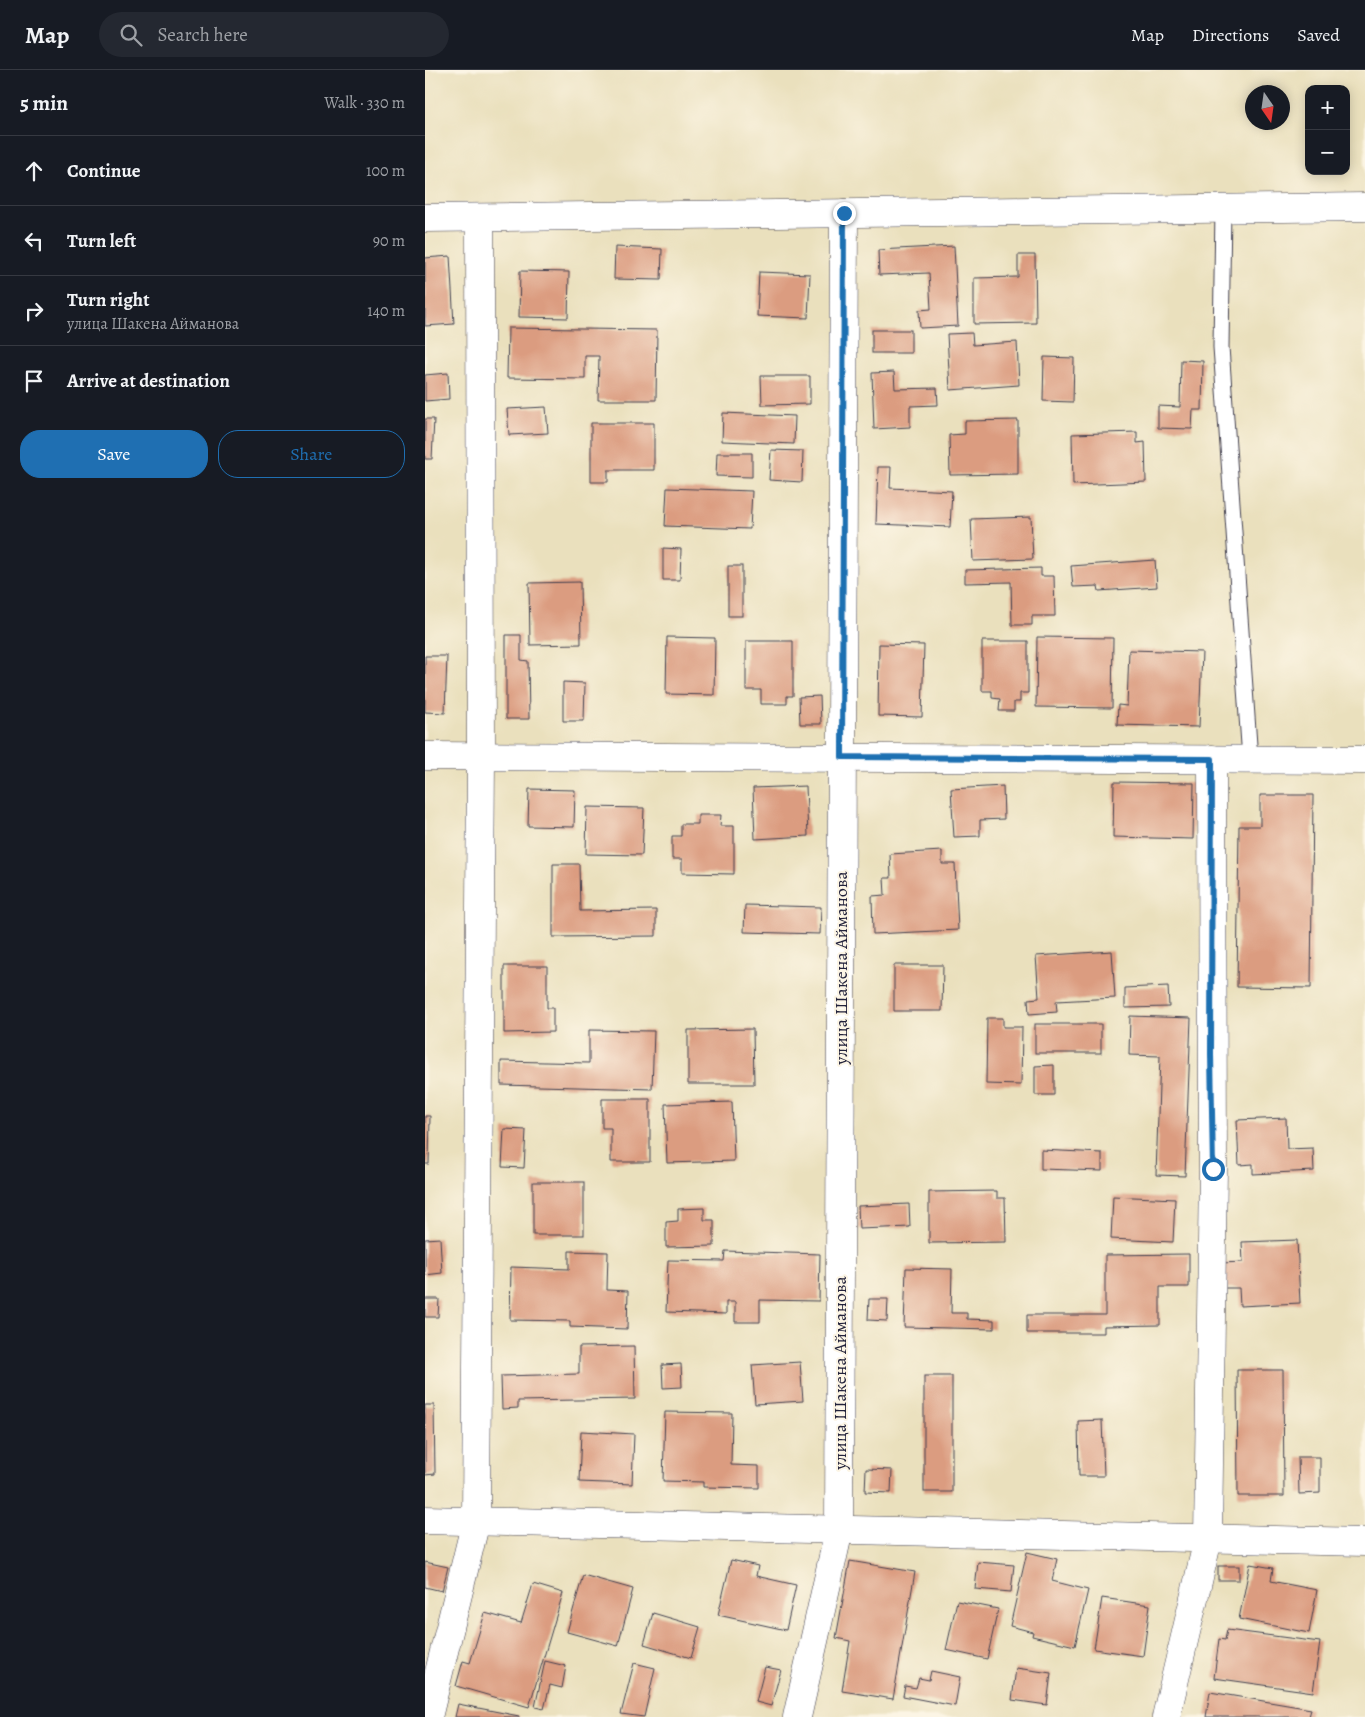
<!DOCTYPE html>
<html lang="en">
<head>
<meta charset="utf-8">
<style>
	body { margin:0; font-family:Alegreya,serif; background:#242831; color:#f1f3f6 }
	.controls { position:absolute; right:15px; top:15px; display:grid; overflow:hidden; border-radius:10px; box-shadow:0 2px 12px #0003 }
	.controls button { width:45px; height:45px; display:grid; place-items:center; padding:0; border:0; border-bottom:1px solid #363941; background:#171b24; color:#f1f3f6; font:25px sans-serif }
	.compass { position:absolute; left:820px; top:15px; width:45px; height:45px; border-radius:50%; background:#171b24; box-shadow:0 2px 12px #0003; rotate:167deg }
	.stop { position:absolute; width:15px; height:15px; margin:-11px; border:4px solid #1f6fb2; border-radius:50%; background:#fff }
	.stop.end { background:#1f6fb2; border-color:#fff; box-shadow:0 1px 5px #0008 }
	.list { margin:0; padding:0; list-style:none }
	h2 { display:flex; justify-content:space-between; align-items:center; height:65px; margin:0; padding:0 20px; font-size:21px }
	h2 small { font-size:16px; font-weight:400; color:#9ea1a6 }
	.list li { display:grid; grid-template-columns:32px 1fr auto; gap:15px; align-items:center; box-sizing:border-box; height:70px; padding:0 20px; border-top:1px solid #363941 }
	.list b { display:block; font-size:19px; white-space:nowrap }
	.list p { margin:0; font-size:16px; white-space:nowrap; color:#9ea1a6 }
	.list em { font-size:16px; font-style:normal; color:#9ea1a6 }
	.actions { display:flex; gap:10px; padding:15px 20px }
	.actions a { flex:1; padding:11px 0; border:1px solid #1f6fb2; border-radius:20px; text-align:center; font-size:18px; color:#1f6fb2 }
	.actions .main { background:#1f6fb2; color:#fff }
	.icon { flex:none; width:28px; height:28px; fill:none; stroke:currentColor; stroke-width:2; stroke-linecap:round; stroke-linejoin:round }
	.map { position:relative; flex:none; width:940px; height:1647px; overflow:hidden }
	header { display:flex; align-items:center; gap:30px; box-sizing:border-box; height:70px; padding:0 25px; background:#171b24; border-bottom:1px solid #363941 }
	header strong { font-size:24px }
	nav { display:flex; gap:28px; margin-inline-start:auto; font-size:18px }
	.search { width:350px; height:45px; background:#242831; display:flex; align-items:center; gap:12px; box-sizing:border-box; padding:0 18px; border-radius:28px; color:#9ea1a6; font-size:19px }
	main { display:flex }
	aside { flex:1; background:#171b24 }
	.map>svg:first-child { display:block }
	.building { fill:#db9c80 }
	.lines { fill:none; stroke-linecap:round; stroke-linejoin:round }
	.lane-casing { stroke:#403e4e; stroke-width:17 }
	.street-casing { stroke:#403e4e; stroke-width:29 }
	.lane { stroke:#fff; stroke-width:15 }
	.street { stroke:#fff; stroke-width:28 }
	.route { stroke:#1f6fb2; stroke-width:6 }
	.labels { text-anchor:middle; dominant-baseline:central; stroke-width:4; stroke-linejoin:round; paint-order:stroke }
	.street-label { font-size:18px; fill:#22223b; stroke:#fcf5e5 }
</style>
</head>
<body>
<header>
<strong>Map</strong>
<div class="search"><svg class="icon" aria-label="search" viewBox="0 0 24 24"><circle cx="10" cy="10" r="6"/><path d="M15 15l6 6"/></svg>Search here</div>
<nav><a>Map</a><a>Directions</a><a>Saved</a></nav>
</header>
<main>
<aside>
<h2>5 min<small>Walk · 330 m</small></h2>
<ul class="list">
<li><svg class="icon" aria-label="ahead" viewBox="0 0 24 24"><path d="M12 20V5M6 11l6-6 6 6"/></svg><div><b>Continue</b></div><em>100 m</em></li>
<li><svg class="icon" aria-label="left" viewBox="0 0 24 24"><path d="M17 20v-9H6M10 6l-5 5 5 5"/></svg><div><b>Turn left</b></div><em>90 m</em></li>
<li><svg class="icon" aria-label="right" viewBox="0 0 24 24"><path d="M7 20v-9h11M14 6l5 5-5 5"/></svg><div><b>Turn right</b><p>улица Шакена Айманова</p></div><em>140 m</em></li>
<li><svg class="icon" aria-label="arrive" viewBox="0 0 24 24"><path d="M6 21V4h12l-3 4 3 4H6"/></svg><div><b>Arrive at destination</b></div></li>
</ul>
<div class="actions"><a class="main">Save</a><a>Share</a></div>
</aside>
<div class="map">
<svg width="940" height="1647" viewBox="0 0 940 1647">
	<rect width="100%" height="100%" fill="#fcf5e5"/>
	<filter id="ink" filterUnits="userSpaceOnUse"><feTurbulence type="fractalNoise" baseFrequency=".02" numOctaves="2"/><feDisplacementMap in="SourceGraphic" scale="10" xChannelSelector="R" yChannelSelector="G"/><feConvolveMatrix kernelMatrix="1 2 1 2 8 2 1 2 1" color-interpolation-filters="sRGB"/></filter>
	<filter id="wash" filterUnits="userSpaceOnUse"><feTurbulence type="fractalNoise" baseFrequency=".0096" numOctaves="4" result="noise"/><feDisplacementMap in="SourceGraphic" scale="20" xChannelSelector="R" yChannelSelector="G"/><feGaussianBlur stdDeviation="1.12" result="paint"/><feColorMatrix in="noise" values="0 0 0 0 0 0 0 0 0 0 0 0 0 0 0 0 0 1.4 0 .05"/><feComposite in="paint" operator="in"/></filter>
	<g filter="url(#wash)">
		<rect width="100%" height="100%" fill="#eae0bd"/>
		<g id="blocks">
			<g class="building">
				<path d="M529,176l4,80 -38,2 -1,-18 12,-1 -2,-36 -50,2 -1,-25z"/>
				<path d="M190,177l47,2 -1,31 -47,-1z"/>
				<path d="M593,185h17l1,68 -62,1v-46l44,-1z"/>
				<path d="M25,186l4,68 -29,2v-68z"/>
				<path d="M95,201l49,1 -1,46 -49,-1z"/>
				<path d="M334,202l51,2 -2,44 -51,-2z"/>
				<path d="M83,258l149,2 -1,70h-58l1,-44h-14v23l-78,-1z"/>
				<rect x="447" y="260" width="39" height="23"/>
				<path d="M547,263l1,12 44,-3 2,43 -69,5 -3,-56z"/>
				<path d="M619,287l30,1 -1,44 -30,-1z"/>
				<path d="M756,290l22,1 -1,49h-9l-1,19 -34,-1v-22l22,1z"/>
				<path d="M469,302l1,17 42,-1 1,17 -28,1v21l-36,2 -2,-56z"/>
				<path d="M23,303l1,26 -24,2v-26z"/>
				<path d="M336,306h49v28l-48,1z"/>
				<path d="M121,337l2,26 -39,2 -2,-26z"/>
				<path d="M298,343l72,3 -1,28 -72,-3z"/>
				<path d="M0,349h9l-2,40h-7z"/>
				<path d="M593,350v54l-68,1 -1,-40 16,-1v-13z"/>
				<path d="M166,353h63v47h-46v12h-17z"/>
				<path d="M712,362v11l8,-1 1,40 -73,3 -1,-51z"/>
				<path d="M346,380l32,1 -1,31 -33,-2z"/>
				<path d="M292,383h35v24l-36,-1z"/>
				<path d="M453,397h13l-1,21 62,3 -2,36 -74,-3z"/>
				<path d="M242,418l85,3 -2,38 -85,-3z"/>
				<path d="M606,447l2,42 -60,2 -2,-42z"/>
				<path d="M238,478l18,1 -1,31h-17z"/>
				<path d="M730,490l2,27 -58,4 -1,-5 -25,1 -2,-21z"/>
				<rect x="303" y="496" width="14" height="50"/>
				<path d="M616,498v8h13l1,40h-23v9h-20l-1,-43 -46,1v-13z"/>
				<path d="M155,512l1,62 -51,1 -1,-62z"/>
				<path d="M81,565h15v25l7,1 1,58h-23z"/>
				<path d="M242,567l48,1 -1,57 -48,-1z"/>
				<path d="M612,567l76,1 -1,70 -76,-1z"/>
				<path d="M321,571h47v55h-6v8h-26v-14h-15z"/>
				<path d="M557,571h46v52h-8v9h-6v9h-15l1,-12 -8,-1v-7h-10z"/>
				<path d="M454,574l45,1 -2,72 -44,-1z"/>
				<path d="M704,580l73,2 -3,75 -82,-2 1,-20 9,1z"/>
				<path d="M0,586h22l-2,57 -20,-1z"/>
				<path d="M138,612l22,1 -1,38h-21z"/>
				<path d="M395,626l1,28h-21l-1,-27z"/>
				<path d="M689,712l80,1 -1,56 -80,-2z"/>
				<path d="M381,716l2,50 -53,3 -2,-51z"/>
				<path d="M578,716l1,33 -24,1v16l-26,1 -3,-48z"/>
				<path d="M104,719l46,1 -1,37 -46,-1z"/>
				<path d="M835,725h53l-2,193 -74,-1 2,-161h21z"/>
				<path d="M162,737l57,1 -2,47 -56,-1z"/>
				<path d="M273,745h23l-1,11h14v48l-52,-1v-14h-10v-23h9v-12h17z"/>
				<path d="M517,781v13h13l3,66 -85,4 -1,-38 13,-1 -1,-17h7l-1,-24z"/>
				<path d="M128,794h26l1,47 76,-1v26l-103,1z"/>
				<path d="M320,835l76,2 -1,27 -76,-2z"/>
				<path d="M687,881l3,47 -59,3 1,11 -28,2 -1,-15 11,-1 -3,-42z"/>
				<path d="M469,895h49l-1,46h-48z"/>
				<path d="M79,896h43v42h6v24l-49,1z"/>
				<path d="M743,916l1,21 -44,1v-20z"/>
				<path d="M705,946l61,2 -6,158 -29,-1 4,-119 -31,-1z"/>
				<path d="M562,948h16v9h19l-1,58 -35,-1z"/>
				<rect x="610" y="954" width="66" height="29"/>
				<path d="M328,959l1,55h-66v-54z"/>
				<path d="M164,960l65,1 -2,58 -151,-4v-24l88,2z"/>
				<path d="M629,995v30h-19v-29z"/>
				<path d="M177,1029h48v63h-39v-34h-9z"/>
				<path d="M307,1032l2,59 -67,2 -2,-59z"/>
				<path d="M0,1046h5l-1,48h-4z"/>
				<path d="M861,1048l1,31 26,-1 1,23 -61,3v-10l-14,1 -2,-45z"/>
				<path d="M79,1059l22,1 -2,38 -22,-1z"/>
				<path d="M616,1080l61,3v18l-61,-2z"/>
				<rect x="108" y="1112" width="51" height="53"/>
				<path d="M572,1121v7h8l1,44 -77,1v-51z"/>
				<path d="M688,1126l62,3 -2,43 -62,-3z"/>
				<path d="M484,1134l1,23 -51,2 -1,-23z"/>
				<path d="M279,1138v12h10v26l-48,1v-25l12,-1v-12z"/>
				<path d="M15,1168l2,35 -17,2v-36z"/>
				<path d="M872,1170l3,63 -60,3 -1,-18h-17l-1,-25 22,-1 -1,-20z"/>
				<path d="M144,1181l39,1 -1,38 21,1 -1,38 -57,-2v-6l-60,-1 1,-53 58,2z"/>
				<path d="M300,1181l95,3 -1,47 -59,-1v22h-25v-20h-9v12l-60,-2 2,-52 56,1z"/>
				<path d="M764,1184v33h-29v38l-56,1v7h-77v-18h78v-60z"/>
				<path d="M481,1198l46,1 -1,44h16v6l27,1v9l-90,-2z"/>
				<path d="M0,1229h14l-1,18h-13z"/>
				<path d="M444,1229h19l-1,22 -19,-1z"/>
				<path d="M209,1276l1,53 -117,2v7l-16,1 -1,-33 78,-2v-27z"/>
				<path d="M375,1292l3,39 -48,3 -3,-39z"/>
				<path d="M256,1294l1,23 -19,1 -1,-23z"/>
				<path d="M812,1300h46l1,126h-46z"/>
				<rect x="499" y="1306" width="28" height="116"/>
				<path d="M0,1335h9l1,69 -10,1z"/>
				<path d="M240,1342l67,1 -1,52 28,1v22l-56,-1v-5l-40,-1z"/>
				<path d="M677,1350l2,56h-25l-1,-55z"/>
				<path d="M156,1361l53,3 -2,50 -53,-2z"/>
				<path d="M873,1387h22v36l-21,1z"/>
				<path d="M441,1399l26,1 -1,23 -26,-1z"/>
				<path d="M602,1482l30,7 -5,22 36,9 -13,56 -43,-10 1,-4 -23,-6z"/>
				<path d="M306,1490l27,6 -2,10 40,9 -10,45 -68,-15z"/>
				<path d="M425,1491l65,11 -22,127 -51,-8 8,-50 -14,-3z"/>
				<path d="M0,1492l23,5 -6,24 -17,-4z"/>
				<path d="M553,1492l36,3 -3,27 -36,-3z"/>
				<path d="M825,1494l23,4 -2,13 46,9 -8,43 -70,-14z"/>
				<rect x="793" y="1496" width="21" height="14"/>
				<path d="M158,1505l50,14 -15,57 -51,-14z"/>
				<path d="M108,1514l30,9 -34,114 -73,-21 7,-25 7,2 15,-50 36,10z"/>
				<path d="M677,1528l48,7 -7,51 -49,-7z"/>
				<path d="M532,1531l41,8 -11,50 -41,-9z"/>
				<path d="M228,1543l47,14 -9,31 -47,-14z"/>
				<path d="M802,1560l93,12 -7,50 -99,-14 5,-39 6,1z"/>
				<path d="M120,1591l21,5 -4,22 -12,-3 -6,24 -9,-2z"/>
				<path d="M209,1593l21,5 -11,49 -23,-3z"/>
				<path d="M340,1597l16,3 -10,36 -15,-4z"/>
				<path d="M591,1598l35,5 -4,32 -35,-5z"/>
				<path d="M506,1601l29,6 -5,29 -52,-10 2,-10 11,2 3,-10 10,2z"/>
				<path d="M785,1622l101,17 -2,8h-103z"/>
				<path d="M33,1634l61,12v1h-64z"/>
			</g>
		</g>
	</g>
	<g filter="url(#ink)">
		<use href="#blocks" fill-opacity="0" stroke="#403e4e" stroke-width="1"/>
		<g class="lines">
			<defs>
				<path id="lane" d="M798,139l-2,138 29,412"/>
				<g id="street">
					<path d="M0,148l940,-11"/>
					<path d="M0,686l940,4"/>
					<path d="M0,1450l940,22"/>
					<path d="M3,1647l48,-196 5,-765 -1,-538"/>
					<path d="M372,1647l42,-187 5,-1317"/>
					<path d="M741,1647l42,-178 5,-370 -1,-410"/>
				</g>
			</defs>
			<use href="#lane" class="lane-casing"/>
			<use href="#street" class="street-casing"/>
			<use href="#lane" class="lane"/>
			<use href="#street" class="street"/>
		</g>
	</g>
	<g class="lines" filter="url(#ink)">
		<path class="route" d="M419,143l-2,544 370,2 -1,295 2,115"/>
	</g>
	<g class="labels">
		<g class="street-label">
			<text transform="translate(416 898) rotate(-90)">улица Шакена Айманова</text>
			<text transform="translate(415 1303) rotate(-90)">улица Шакена Айманова</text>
		</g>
	</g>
</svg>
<div class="controls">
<button>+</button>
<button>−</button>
</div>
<svg class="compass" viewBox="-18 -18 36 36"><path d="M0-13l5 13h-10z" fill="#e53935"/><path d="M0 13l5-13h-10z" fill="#9ea1a6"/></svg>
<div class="stop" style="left:788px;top:1099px"></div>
<div class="stop end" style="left:419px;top:143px"></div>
</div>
</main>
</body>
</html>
